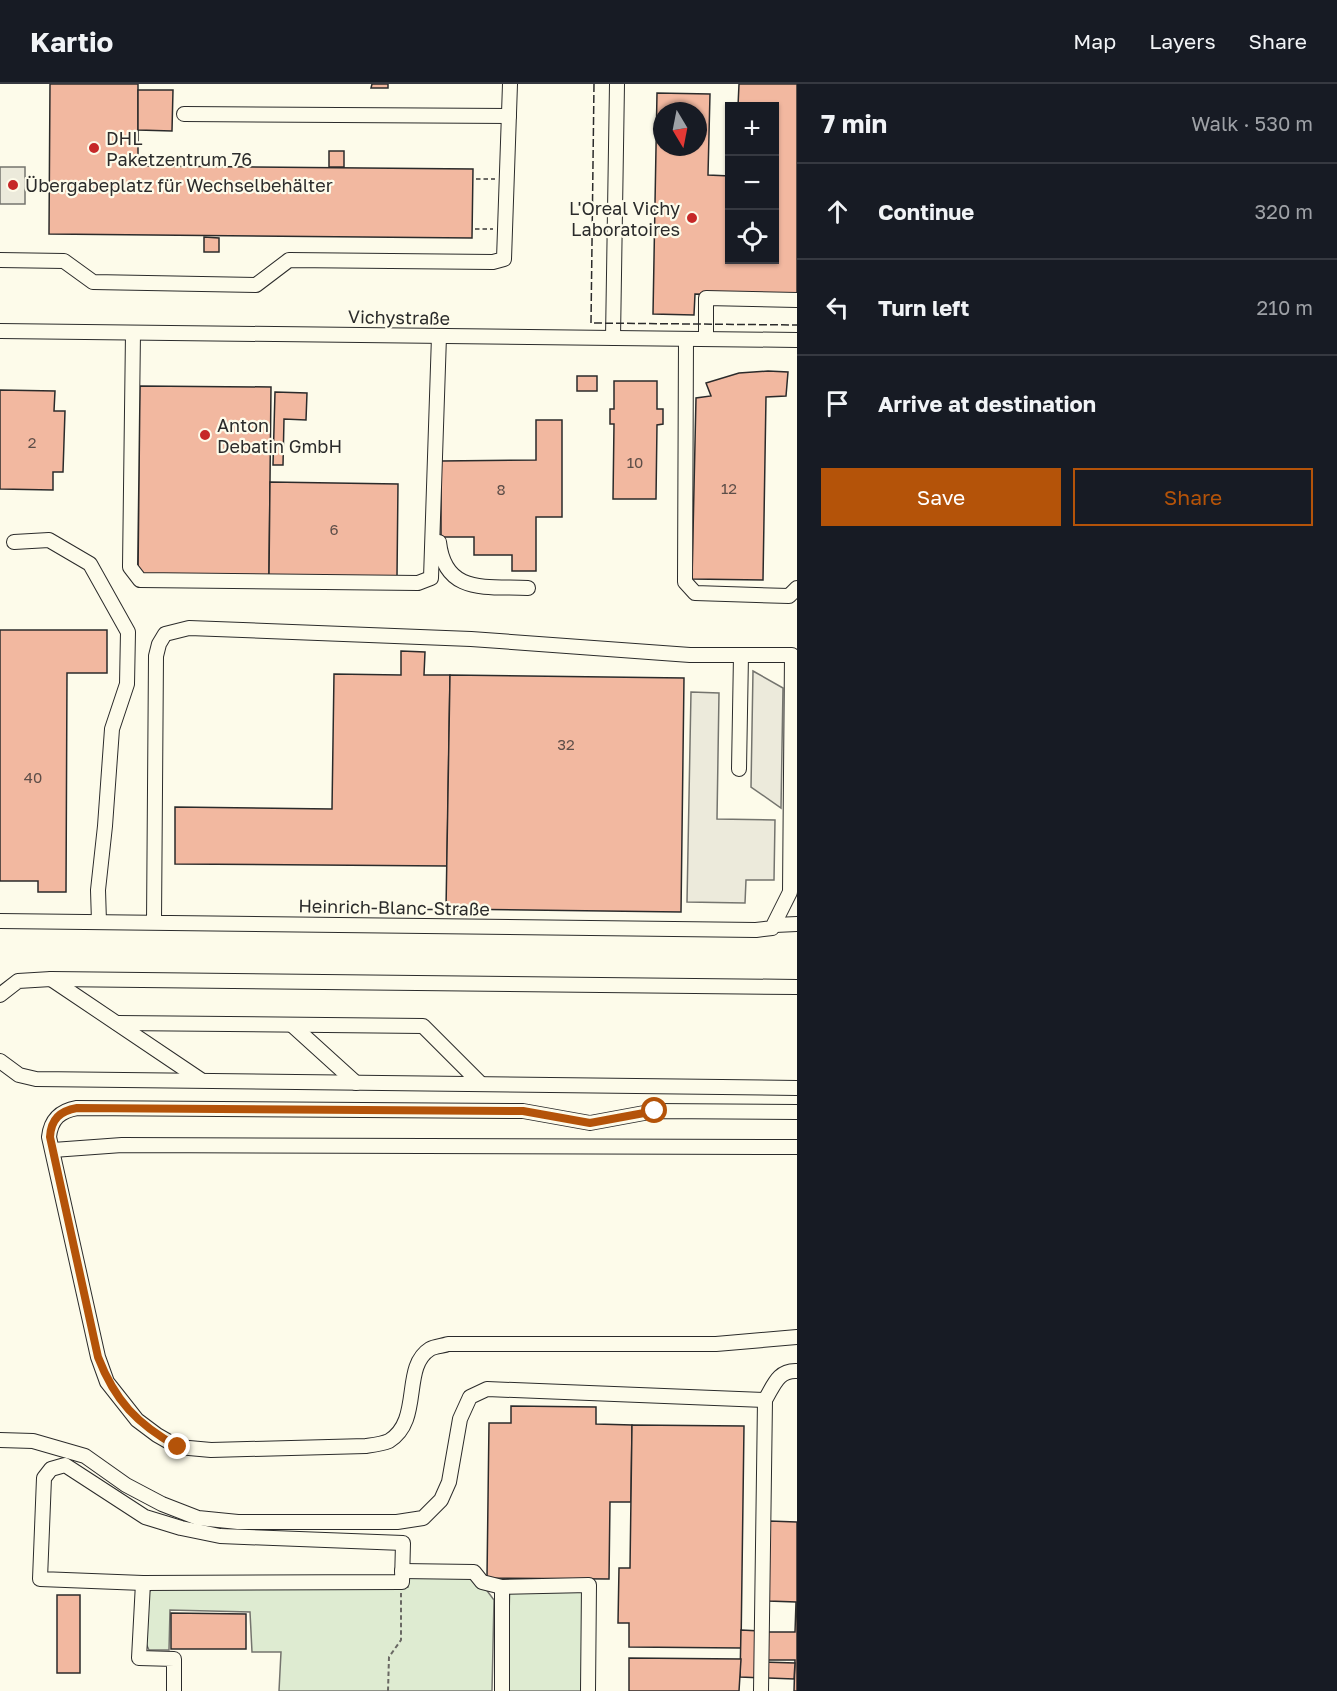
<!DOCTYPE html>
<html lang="en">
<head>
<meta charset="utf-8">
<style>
	body { margin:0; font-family:"Golos Text",sans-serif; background:#20242c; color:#f1f3f6 }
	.controls { position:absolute; right:18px; top:18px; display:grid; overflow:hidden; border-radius:0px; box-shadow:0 2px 4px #0004 }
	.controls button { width:54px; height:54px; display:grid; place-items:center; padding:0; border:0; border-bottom:2px solid #363941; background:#171b24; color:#f1f3f6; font:30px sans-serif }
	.compass { position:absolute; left:653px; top:18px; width:54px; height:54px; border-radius:50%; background:#171b24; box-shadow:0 2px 4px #0004; rotate:170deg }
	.stop { position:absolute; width:18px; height:18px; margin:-14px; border:4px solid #b45309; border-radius:50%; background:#fff }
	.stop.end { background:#b45309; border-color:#fff; box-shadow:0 2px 6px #0008 }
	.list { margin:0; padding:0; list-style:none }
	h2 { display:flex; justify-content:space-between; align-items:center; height:78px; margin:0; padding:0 24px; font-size:26px }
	h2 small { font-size:20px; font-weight:400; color:#9ea1a6 }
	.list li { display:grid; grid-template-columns:39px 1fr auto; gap:18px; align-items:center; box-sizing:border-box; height:96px; padding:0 24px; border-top:2px solid #363941 }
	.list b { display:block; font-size:22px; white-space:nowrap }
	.list em { font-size:20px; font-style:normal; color:#9ea1a6 }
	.actions { display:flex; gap:12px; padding:18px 24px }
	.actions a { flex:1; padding:14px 0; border:2px solid #b45309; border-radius:0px; text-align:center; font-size:21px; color:#b45309 }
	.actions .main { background:#b45309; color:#fff }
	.icon { flex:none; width:33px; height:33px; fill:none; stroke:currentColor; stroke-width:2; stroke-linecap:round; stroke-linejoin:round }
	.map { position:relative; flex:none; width:797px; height:1607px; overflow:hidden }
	header { display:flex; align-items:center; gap:36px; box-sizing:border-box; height:84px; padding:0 30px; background:#171b24; border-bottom:2px solid #363941 }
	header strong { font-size:28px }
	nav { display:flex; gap:33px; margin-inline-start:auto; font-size:21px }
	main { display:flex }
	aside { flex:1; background:#171b24 }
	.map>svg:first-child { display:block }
	.green { fill:#deebd1; stroke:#74746e; stroke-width:1.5 }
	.parking { fill:#eceadb; stroke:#74746e; stroke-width:1.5 }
	.building { fill:#f2b8a0; stroke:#2b2b2b; stroke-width:1.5; fill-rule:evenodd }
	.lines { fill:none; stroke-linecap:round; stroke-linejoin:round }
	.minor-casing { stroke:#2b2b2b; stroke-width:16 }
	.path { stroke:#6a6964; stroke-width:2; stroke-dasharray:4.5 3; stroke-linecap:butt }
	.minor { stroke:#fdfbea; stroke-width:14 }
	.fence { stroke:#2b2b2b; stroke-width:1.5; stroke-dasharray:8 3; stroke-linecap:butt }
	.route { stroke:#b45309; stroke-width:8 }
	.poi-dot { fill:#c62828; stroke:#fdfbea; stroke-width:2 }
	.labels { text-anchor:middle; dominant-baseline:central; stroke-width:4.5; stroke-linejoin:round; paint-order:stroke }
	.number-label { font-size:15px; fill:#5d4e48 }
	.poi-label { font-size:18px; fill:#2b2b2b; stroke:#fdfbea; text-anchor:start }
	.street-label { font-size:18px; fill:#2b2b2b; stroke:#fdfbea }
</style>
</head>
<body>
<header>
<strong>Kartio</strong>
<nav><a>Map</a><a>Layers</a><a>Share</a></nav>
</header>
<main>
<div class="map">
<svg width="797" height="1607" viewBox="0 0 797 1607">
	<rect width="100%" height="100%" fill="#fdfbea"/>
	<g class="green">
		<path d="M409,1493l60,1 16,10 9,12 -2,91h-213l2,-39h-29l-2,-40 -80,-2 -1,40h-20l-5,-11 2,-44 5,-5 6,-3h251z"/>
		<path d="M510,1494l77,2 -6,111h-74z"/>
	</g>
	<g class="parking">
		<rect x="0" y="83" width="25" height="37"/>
		<path d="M753,587l30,17 -2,120 -30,-21z"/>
		<path d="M691,608l28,1 -2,126 58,1 -1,60h-28l-1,23 -58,-1z"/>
	</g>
	<g class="building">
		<path d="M50,0h88v82l335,3 -1,69 -423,-4z"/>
		<path d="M372,0h16v4h-17z"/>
		<path d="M739,0h58v212l-102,-2 -1,21 -41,-1 4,-221 53,1 -2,81 22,1v84h44v-154h-36zM662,27h36v36h-36z"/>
		<path d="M138,6h35l-1,41 -34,-1z"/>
		<rect x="329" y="67" width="15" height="16"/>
		<path d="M204,153l15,1v14h-15z"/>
		<path d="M768,287l20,1 -2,24 -20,1 -3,183 -71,-1 4,-181 15,-2 -5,-13 33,-10z"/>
		<rect x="577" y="292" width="20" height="15"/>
		<path d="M614,297h43v28h6v15l-6,1 -1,74h-43l1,-75h-4v-15h4z"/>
		<path d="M140,302l131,1 -2,188 -131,-1z"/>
		<path d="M0,306l55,1 -1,20h11l-2,61h-10v18l-53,-1z"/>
		<path d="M275,308l32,1 -1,27 -22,-1 -1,46h-10z"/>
		<path d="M536,336h26v97h-26v54h-24v-16h-38v-18h-33v-76l95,-1z"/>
		<path d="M270,398l128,2 -1,93 -128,-2z"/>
		<path d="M0,546h107v43h-40l-1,219h-28v-11h-38z"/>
		<path d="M401,567l24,1 -1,23h26l-3,191 -272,-2v-57l157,2 2,-135 67,1z"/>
		<path d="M450,591l234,3 -3,234 -235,-3z"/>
		<rect x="322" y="823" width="7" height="5"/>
		<path d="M511,1322l85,1v17l36,1 -1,77h-21l-1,77 -122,-1 2,-155h22z"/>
		<path d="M632,1341l112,1 -3,222 -112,-1v-24h-11l1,-55h11z"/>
		<path d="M769,1437l28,1v169h-3l1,-31h-27v-28h27l1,-30 -28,-1z"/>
		<rect x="57" y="1511" width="23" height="78"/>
		<path d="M171,1529l75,1v35h-75z"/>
		<path d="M741,1546l19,1 -1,31 36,1 -1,16 -54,-2z"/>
		<path d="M629,1574l112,1 -2,32h-110z"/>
	</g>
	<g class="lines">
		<defs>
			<g id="minor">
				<path d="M184,30l325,2"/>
				<path d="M0,176l64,1 29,21 163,3 33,-25 204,2 11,-3 6,-175"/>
				<path d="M0,247l797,9"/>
				<path d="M133,249l-3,234 10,13 278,3 13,-5 8,-242"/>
				<path d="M613,254l4,-254"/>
				<path d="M686,255l-1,243 10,11 94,3 8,-8"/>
				<path d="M706,255v-41l91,2"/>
				<path d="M14,458l35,-2 41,24 38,68 -1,52 -15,45 -7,97 -7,64 1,32"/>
				<path d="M439,458c6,53 47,44 89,46"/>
				<path d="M739,685l2,-114"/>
				<path d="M0,837l756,9 16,-2 18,-36 2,-237h-102l-219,-16 -282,-11 -24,6 -6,10 -3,12 -2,266"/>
				<path d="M775,841l22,-1"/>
				<path d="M51,895l150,101"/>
				<path d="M0,911l18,-14 33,-2 746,8"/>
				<path d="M117,939l306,3 58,58"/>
				<path d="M292,941l64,58"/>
				<path d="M0,977l19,14 17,4 761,9"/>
				<path d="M797,1028l-142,-1 -65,12 -67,-12 -446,-3c-17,3 -26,11 -28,29l49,220 9,25 30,38 20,15 21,12 33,3 155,-4c7,-1 16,-2 23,-5 34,-21 12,-74 41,-92 5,-3 13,-3 18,-5h268l81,-7"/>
				<path d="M53,1066l69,-5 675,2"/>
				<path d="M0,1356l33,1 52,15 41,29 36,19 36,14 40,4h159l26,-4 18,-18 8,-18 11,-63 10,-22 17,-8 278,11"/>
				<path d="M65,1381l80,52 36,11 39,8 183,7 -1,39 -259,1 -103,-4 4,-101 7,-9z"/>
				<path d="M402,1487l72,1 8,10 20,5 87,-2 -1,106"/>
				<path d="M143,1499l-4,75 35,1v32"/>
				<path d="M502,1607v-104"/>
				<path d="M761,1607l4,-291c9,-15 13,-30 32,-29"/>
			</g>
		</defs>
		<use href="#minor" class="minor-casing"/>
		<g class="path">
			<path d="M476,95h19"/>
			<path d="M475,145h18"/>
			<path d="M388,1607l1,-34 12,-17v-47"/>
		</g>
		<use href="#minor" class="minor"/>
		<path class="fence" d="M594,0l-3,239 206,2"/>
	</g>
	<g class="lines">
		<path class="route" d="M178,1363c-41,-23 -63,-46 -80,-90l-48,-220c1,-18 10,-26 27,-29l446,3 67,12 65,-12"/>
	</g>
	<g class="poi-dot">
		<circle cx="94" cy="64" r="6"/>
		<circle cx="13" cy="101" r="6"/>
		<circle cx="692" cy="134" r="6"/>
		<circle cx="205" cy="351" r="6"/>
	</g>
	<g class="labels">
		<g class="number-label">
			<text x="32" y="358">2</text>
			<text x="635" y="378">10</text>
			<text x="729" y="404">12</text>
			<text x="501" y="405">8</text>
			<text x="334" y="445">6</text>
			<text x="566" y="660">32</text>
			<text x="33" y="693">40</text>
		</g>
		<g class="poi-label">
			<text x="106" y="54">DHL<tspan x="106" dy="21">Paketzentrum 76</tspan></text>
			<text x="25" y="101">Übergabeplatz für Wechselbehälter</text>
			<text x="680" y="124" text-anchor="end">L'Oreal Vichy<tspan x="680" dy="21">Laboratoires</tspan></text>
			<text x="217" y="341">Anton<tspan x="217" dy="21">Debatin GmbH</tspan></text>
		</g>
		<g class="street-label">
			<text transform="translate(399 233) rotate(1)">Vichystraße</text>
			<text transform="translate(394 823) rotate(1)">Heinrich-Blanc-Straße</text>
		</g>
	</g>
</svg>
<div class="controls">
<button>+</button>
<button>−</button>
<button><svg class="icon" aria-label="locate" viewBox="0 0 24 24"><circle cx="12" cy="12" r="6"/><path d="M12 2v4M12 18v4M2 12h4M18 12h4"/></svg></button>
</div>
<svg class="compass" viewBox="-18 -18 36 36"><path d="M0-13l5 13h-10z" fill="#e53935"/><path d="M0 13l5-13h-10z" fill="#9ea1a6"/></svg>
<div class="stop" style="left:655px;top:1027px"></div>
<div class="stop end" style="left:178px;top:1363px"></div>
</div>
<aside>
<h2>7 min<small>Walk · 530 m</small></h2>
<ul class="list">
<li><svg class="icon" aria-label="ahead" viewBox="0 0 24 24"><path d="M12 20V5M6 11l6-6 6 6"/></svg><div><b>Continue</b></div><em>320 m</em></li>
<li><svg class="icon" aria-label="left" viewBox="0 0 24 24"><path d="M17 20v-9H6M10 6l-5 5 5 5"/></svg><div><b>Turn left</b></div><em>210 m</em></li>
<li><svg class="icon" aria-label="arrive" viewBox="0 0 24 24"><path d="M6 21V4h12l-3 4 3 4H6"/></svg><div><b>Arrive at destination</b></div></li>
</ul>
<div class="actions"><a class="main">Save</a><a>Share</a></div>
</aside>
</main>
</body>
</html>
